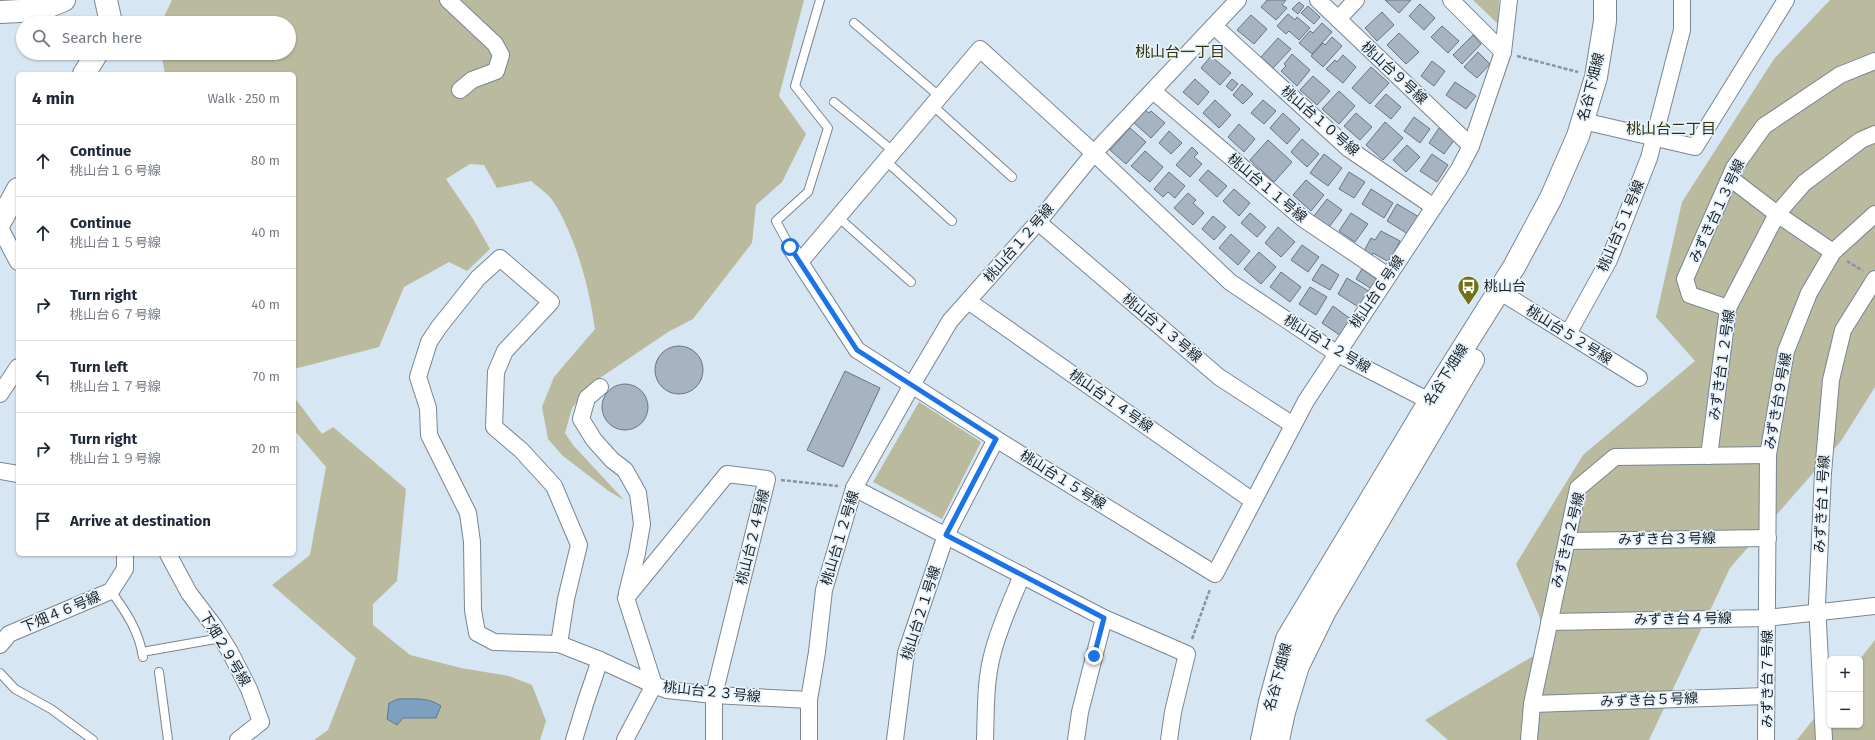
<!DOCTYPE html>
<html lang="en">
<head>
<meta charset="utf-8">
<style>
	body { margin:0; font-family:"Fira Sans","Noto Sans JP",sans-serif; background:#f6f6f7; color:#1f2937 }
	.controls { position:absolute; right:12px; bottom:12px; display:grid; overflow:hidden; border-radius:6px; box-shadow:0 1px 3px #0004 }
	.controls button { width:36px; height:36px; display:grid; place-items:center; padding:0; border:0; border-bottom:1px solid #e0e1e3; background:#fff; color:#1f2937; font:20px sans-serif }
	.stop { position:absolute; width:12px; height:12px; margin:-9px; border:3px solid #1a73e8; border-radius:50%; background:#fff }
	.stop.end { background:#1a73e8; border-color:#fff; box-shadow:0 1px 4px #0008 }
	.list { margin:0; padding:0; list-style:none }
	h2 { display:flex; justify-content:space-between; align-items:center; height:52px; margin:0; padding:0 16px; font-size:17px }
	h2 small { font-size:13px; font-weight:400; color:#747a83 }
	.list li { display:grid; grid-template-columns:26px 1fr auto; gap:12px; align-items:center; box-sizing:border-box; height:72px; padding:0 16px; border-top:1px solid #e0e1e3 }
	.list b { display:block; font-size:15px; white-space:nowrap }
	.list p { margin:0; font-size:13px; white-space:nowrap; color:#747a83 }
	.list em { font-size:13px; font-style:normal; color:#747a83 }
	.icon { flex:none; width:22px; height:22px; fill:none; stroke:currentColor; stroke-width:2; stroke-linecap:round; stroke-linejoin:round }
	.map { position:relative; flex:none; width:1875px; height:740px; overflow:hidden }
	.search { position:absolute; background:#fff; box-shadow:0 1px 3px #0004; left:16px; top:16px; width:280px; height:44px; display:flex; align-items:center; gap:10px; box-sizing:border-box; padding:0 14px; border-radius:22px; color:#747a83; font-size:15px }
	.panel { position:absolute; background:#fff; box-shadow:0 1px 3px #0004; left:16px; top:72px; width:280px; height:484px; border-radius:6px }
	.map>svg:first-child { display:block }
	.green { fill:#b9ba9e }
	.water { fill:#7ca1c0; stroke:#5f7a91 }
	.building { fill:#a5b4c0; stroke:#687681 }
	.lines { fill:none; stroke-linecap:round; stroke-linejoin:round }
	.lane-casing { stroke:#798692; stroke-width:10 }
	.street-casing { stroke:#798692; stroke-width:18 }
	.secondary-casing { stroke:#798692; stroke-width:24 }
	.path { stroke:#89949e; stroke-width:2.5; stroke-dasharray:4 2; stroke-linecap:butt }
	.lane { stroke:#fff; stroke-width:8 }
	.street { stroke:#fff; stroke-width:16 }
	.secondary { stroke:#fff; stroke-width:22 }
	.route { stroke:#1a73e8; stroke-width:5 }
	.labels { text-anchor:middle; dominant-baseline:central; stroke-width:3.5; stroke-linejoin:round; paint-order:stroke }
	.street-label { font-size:14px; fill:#1a2024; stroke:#e7f3fd }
	.poi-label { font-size:14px; fill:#1a2024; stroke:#e7f3fd; text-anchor:start }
	.neighbourhood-label { font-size:15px; fill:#313107; stroke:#e7f3fd }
</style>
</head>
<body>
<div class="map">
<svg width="1875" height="740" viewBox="0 0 1875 740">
	<rect width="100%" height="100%" fill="#d7e6f3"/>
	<g class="green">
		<path d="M172,0h632l-25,96 27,38 -24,48 -26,23 -4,38 -59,76 -25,13 -74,50 -22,26 -7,25 8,12 51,55 -14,-8 -47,-36 -15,-17 -6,-32 12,-30 41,-48c-6,-42 -18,-88 -40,-125 -5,-9 -16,-16 -24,-23l-34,7 -13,-23 -14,-1 -24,15 27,40 17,30 -23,22 -18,-9 -45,25 -25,60 -85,22v-295h-129l-4,-21h128v-30h-128z"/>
		<path d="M1473,0h26l-1,24z"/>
		<path d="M1830,0h45v387l-34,54 -111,127 -81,172h-201l-23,-20 127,-75 -36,-81 67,-109 112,-94 -39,-44 26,-115 92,-143z"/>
		<path d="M294,397l28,37 11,-7 73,62 -9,92 -24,23v21l37,30 51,13 48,8 23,9 14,36 -6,19h-226l14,-10 28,-72 -84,-73 38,-30 16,-88 -32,-37z"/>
		<path d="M919,402l62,40 -39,77 -69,-37z"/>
		<path d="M1875,640v100h-78l33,-42v27h30v-66z"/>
	</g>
	<path class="water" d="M398,699c15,0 31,-2 43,7l-5,12h-33l-6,7 -10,-6 2,-16z"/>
	<g class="building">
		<path d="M1267,0h19l-4,5 5,3 -11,12 -15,-13z"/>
		<path d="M1385,0h26l-12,13z"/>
		<path d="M1299,2l5,4 -6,8 -6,-5z"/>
		<path d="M1420,4l15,14 -11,12 -15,-14z"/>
		<path d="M1308,6l12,11 -6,7 -13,-11z"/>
		<path d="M1382,12l12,13 -17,16 -12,-13z"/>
		<path d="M1288,14l7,6 2,-3 13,11 -11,12 -10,-9 -3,3 -9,-8z"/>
		<path d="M1251,15l16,14 -13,15 -17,-14z"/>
		<path d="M1322,23l10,9 -20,22 -13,-11 11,-12 3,2z"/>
		<path d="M1442,26l17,15 -11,12 -17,-16z"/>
		<path d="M1399,33l20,19 -13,12 -19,-19z"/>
		<path d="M1473,35l8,9 -19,20 -9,-9z"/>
		<path d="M1332,37l10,9 -19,21 -12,-11 12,-13 2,2z"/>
		<path d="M1278,38l13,11 -18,19 -12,-11z"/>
		<path d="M1478,52l12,12 -13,14 -13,-11z"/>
		<path d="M1292,54l18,16 -13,16 -16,-15 5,-5 -2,-2z"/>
		<path d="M1343,55l13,12 -13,16 -17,-14 9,-9 2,2z"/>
		<path d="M1211,56l20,17 -11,12 -19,-17z"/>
		<path d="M1432,61l13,10 -11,15 -13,-10z"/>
		<path d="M1371,67l18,16 -19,21 -18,-16z"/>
		<path d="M1313,76l17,15 -13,14 -17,-15z"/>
		<path d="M1195,79l14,13 -11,13 -15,-13z"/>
		<path d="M1232,79l6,5 -6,7 -6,-5z"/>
		<path d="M1455,82l21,14 -10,13 -20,-14z"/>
		<path d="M1242,84l11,10 -10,10 -10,-9z"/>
		<path d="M1339,91l16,15 -16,18 -17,-15z"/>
		<path d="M1386,94l15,13 -10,12 -16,-13z"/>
		<path d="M1215,100l16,15 -12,13 -16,-15z"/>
		<path d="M1263,100l13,11 -12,13 -13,-11z"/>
		<path d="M1145,110l4,3 2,-2 14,12 -14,15 -18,-16z"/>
		<path d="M1283,113l17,16 -13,15 -17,-16z"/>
		<path d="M1356,113l16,14 -12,13 -16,-14z"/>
		<path d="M1414,117l16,12 -10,14 -16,-12z"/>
		<path d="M1385,122l18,16 -20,22 -17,-15z"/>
		<path d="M1239,124l16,15 -11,13 -16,-15z"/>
		<path d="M1130,128l16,14 -20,22 -16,-14z"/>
		<path d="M1439,128l16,11 -11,15 -15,-11z"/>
		<path d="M1169,131l13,12 -11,11 -12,-11z"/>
		<path d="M1302,139l17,15 -12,13 -16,-15z"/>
		<path d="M1268,140l24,22 -18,20 -24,-22z"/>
		<path d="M1407,145l13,12 -14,15 -13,-12z"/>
		<path d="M1192,147l6,6 -4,4 8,7 -12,13 -14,-12z"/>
		<path d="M1145,151l18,16 -13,15 -19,-16z"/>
		<path d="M1324,154l18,14 -14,18 -18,-13z"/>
		<path d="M1432,154l16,11 -11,17 -17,-11z"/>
		<path d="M1208,170l19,16 -10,11 -18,-17z"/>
		<path d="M1169,172l16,14 -10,12 -7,-6 -5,5 -9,-8z"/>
		<path d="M1349,172l16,10 -11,16 -15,-9z"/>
		<path d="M1306,180l18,15 -13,16 -18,-16z"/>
		<path d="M1234,189l16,14 -11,13 -16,-15z"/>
		<path d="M1371,189l22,14 -9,15 -22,-14z"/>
		<path d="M1188,193l8,7 -3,3 11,10 -11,12 -19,-17z"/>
		<path d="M1327,199l15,11 -13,17 -15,-11z"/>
		<path d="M1397,204l22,13 -11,17 -21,-13z"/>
		<path d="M1250,213l16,14 -9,10 -16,-14z"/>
		<path d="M1351,213l17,11 -13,18 -16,-11z"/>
		<path d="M1213,216l13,11 -12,13 -12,-11z"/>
		<path d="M1278,227l17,15 -14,15 -16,-14z"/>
		<path d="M1381,231l19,10 -11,21 -16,-9 -2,3 -7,-5 7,-13 4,2z"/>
		<path d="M1231,234l19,17 -12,14 -19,-17z"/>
		<path d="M1302,245l17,12 -11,15 -17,-12z"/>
		<path d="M1259,252l17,15 -15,17 -17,-15z"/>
		<path d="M1322,264l17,11 -9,15 -18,-10z"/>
		<path d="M1362,269l16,11 -6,9 -16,-10z"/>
		<path d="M1281,272l20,15 -11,15 -20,-15z"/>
		<path d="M1347,278l23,14 -10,16 -22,-14z"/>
		<path d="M1310,287l17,10 -11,18 -17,-11z"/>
		<path d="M1333,306l19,14 -11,16 -19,-13z"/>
		<circle cx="679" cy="370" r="24"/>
		<path d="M845,371l35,17 -37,79 -36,-17z"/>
		<circle cx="625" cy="407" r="23"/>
	</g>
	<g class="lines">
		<defs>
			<g id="lane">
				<path d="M854,23l85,73"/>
				<path d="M834,102l59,49"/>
				<path d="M932,105l80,72"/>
				<path d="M885,160l67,61"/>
				<path d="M838,217l73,65"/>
				<path d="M790,247l-14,-26 32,-29 20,-64 -33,-42 25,-86"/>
				<path d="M111,591c15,21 28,40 32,66"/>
				<path d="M142,652l79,-14"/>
				<path d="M159,672l9,68"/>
				<path d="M0,673l15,16 36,20 42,31"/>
			</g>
			<g id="street">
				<path d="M448,0l47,44 6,11 -5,16 -24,9 -12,10"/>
				<path d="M1318,0l153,146"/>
				<path d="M1451,0l52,52"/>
				<path d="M1338,19l18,-19"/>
				<path d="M1214,26l135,123 85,58"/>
				<path d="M1153,91l149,127 86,58"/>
				<path d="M1583,121l112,26 91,-147"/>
				<path d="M1730,178l47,36 56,38"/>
				<path d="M1038,222l181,155 74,48"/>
				<path d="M0,228l18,34"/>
				<path d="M790,247l67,103 139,89 219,135 91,-173 153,-232 12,-23 32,-94 6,-52"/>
				<path d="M800,262l180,-213 114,104 144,-153"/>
				<path d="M1499,291l140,87"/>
				<path d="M968,301l285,200"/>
				<path d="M1728,308l-38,-13 -5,-16 49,-111 30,-42 76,-51 35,-14"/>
				<path d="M1568,334l41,-74 40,-102 33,-128v-30"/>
				<path d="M600,387l-13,11 -6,21 13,21 18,20 13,10 13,23 4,31 -5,29 -10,40"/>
				<path d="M0,394l18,-27"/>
				<path d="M1709,456l19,-148 49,-94 27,-31 57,-43 14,-6"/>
				<path d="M0,471l18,3"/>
				<path d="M854,488l250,130 83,36 -14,58 -4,28"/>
				<path d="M1567,541l201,-3"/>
				<path d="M168,554l21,39 25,33 16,26 19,37 12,33 -23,18"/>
				<path d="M1549,622l218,-4 108,-12"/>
				<path d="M559,644l7,-45 13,-54 -25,-59 -33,-36 -27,-23 2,-55 9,-21 46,-49 -51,-44 -22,20 -39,49 -10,15 -11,35 10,31 1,27 39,78 4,29 1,68 4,23 17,9 65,2 41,16 54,25"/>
				<path d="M0,645l9,-11 102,-43 14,-22v-15"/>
				<path d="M654,685l-28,-87 101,-124 40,5 -53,216v45"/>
				<path d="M1532,704l234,-8"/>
				<path d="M574,740l12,-39 14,-41"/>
				<path d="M625,740l29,-55 13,5 47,5 95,5"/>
				<path d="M809,740v-40l8,-48 7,-62 30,-102 58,-103 38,-64 88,-99 56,-69 136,129 106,71 103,53"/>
				<path d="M895,740l11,-87 40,-118 50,-96"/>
				<path d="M985,740c1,-29 0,-60 8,-88 7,-27 19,-52 29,-77"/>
				<path d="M1076,740l4,-28 24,-94"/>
				<path d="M1529,740l3,-36 46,-216 37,-31 153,-2"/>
				<path d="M1766,740l2,-285 18,-104 23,-58 24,-41 42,-38"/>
				<path d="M1824,740l-7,-136 6,-131 8,-93 12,-50 32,-51"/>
			</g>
			<g id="secondary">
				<path d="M106,0l5,23"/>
				<path d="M0,12l40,-2 24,-10"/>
				<path d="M84,74l13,-21"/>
				<path d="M0,222l18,-33"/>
				<path d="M1262,740l8,-38 17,-63 143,-238 84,-134 37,-69 27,-62 18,-59 9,-56v-21"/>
				<path d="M1278,740l6,-28 14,-46 27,-55 148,-251"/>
			</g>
		</defs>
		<use href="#lane" class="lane-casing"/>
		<use href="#street" class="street-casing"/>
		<use href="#secondary" class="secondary-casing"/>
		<g class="path">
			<path d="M1517,56l61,16"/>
			<path d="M1847,261l16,10"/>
			<path d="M781,480l57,6"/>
			<path d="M1192,639l18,-50"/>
		</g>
		<use href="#lane" class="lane"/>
		<use href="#street" class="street"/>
		<use href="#secondary" class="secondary"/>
	</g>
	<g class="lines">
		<path class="route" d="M790,247l67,103 139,89 -50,96 158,83 -10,38"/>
	</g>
	<defs>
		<symbol id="bus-pin" viewBox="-11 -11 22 30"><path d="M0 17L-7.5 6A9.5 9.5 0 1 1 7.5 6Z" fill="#717115" stroke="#e7f3fd"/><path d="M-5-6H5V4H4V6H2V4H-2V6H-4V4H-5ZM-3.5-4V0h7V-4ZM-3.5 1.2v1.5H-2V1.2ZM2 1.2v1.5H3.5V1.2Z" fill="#fff"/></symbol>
	</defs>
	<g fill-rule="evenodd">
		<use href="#bus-pin" x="1456" y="274" width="25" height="34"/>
	</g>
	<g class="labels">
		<g class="street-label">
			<text transform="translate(1394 73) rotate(43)">桃山台９号線</text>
			<text transform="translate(1591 87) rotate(-76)">名谷下畑線</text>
			<text transform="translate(1320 121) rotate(41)">桃山台１０号線</text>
			<text transform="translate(1267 188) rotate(40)">桃山台１１号線</text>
			<text transform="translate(1717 211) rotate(-65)">みずき台１３号線</text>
			<text transform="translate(1621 226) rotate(-67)">桃山台５１号線</text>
			<text transform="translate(1019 243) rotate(-49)">桃山台１２号線</text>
			<text transform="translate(1377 292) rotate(-56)">桃山台６号線</text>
			<text transform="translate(1162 328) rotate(40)">桃山台１３号線</text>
			<text transform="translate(1569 335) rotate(32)">桃山台５２号線</text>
			<text transform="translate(1327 344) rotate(31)">桃山台１２号線</text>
			<text transform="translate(1722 365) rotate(-82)">みずき台１２号線</text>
			<text transform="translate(1446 375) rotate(-58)">名谷下畑線</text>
			<text transform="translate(1111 401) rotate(35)">桃山台１４号線</text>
			<text transform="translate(1778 401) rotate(-80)">みずき台９号線</text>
			<text transform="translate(1063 480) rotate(32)">桃山台１５号線</text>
			<text transform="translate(1822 504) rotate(-87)">みずき台１号線</text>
			<text transform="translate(753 537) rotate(-76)">桃山台２４号線</text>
			<text transform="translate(840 538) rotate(-73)">桃山台１２号線</text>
			<text transform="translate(1667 539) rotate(-1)">みずき台３号線</text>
			<text transform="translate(1568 540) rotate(-76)">みずき台２号線</text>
			<text transform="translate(61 612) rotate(-23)">下畑４６号線</text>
			<text transform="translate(921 613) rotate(-72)">桃山台２１号線</text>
			<text transform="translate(1683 619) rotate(-1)">みずき台４号線</text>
			<text transform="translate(225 649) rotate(59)">下畑２９号線</text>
			<text transform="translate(1278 677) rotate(-75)">名谷下畑線</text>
			<text transform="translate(1767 679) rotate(-90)">みずき台７号線</text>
			<text transform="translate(712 692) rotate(6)">桃山台２３号線</text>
			<text transform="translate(1649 700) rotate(-2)">みずき台５号線</text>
		</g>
		<g class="poi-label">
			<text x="1484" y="286">桃山台</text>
		</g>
		<g class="neighbourhood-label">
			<text x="1180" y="52">桃山台一丁目</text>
			<text x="1671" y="129">桃山台二丁目</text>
		</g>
	</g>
</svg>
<div class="controls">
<button>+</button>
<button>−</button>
</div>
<div class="stop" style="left:790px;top:247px"></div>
<div class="stop end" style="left:1094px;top:656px"></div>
<div class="search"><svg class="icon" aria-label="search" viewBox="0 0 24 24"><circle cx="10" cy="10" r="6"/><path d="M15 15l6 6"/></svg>Search here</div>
<section class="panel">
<h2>4 min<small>Walk · 250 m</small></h2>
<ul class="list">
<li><svg class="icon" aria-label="ahead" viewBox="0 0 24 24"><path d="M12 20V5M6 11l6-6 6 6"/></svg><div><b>Continue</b><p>桃山台１６号線</p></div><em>80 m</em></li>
<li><svg class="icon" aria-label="ahead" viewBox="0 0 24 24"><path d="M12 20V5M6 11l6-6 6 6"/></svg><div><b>Continue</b><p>桃山台１５号線</p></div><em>40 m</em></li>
<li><svg class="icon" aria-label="right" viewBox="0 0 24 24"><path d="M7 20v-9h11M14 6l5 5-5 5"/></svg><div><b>Turn right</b><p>桃山台６７号線</p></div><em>40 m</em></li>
<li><svg class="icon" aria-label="left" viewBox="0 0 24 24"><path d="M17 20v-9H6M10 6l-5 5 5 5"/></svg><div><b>Turn left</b><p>桃山台１７号線</p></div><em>70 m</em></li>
<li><svg class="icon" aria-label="right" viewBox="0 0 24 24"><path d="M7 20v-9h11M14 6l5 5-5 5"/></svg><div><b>Turn right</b><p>桃山台１９号線</p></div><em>20 m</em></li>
<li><svg class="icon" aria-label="arrive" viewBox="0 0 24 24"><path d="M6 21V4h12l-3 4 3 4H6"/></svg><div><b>Arrive at destination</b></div></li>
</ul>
</section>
</div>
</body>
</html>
